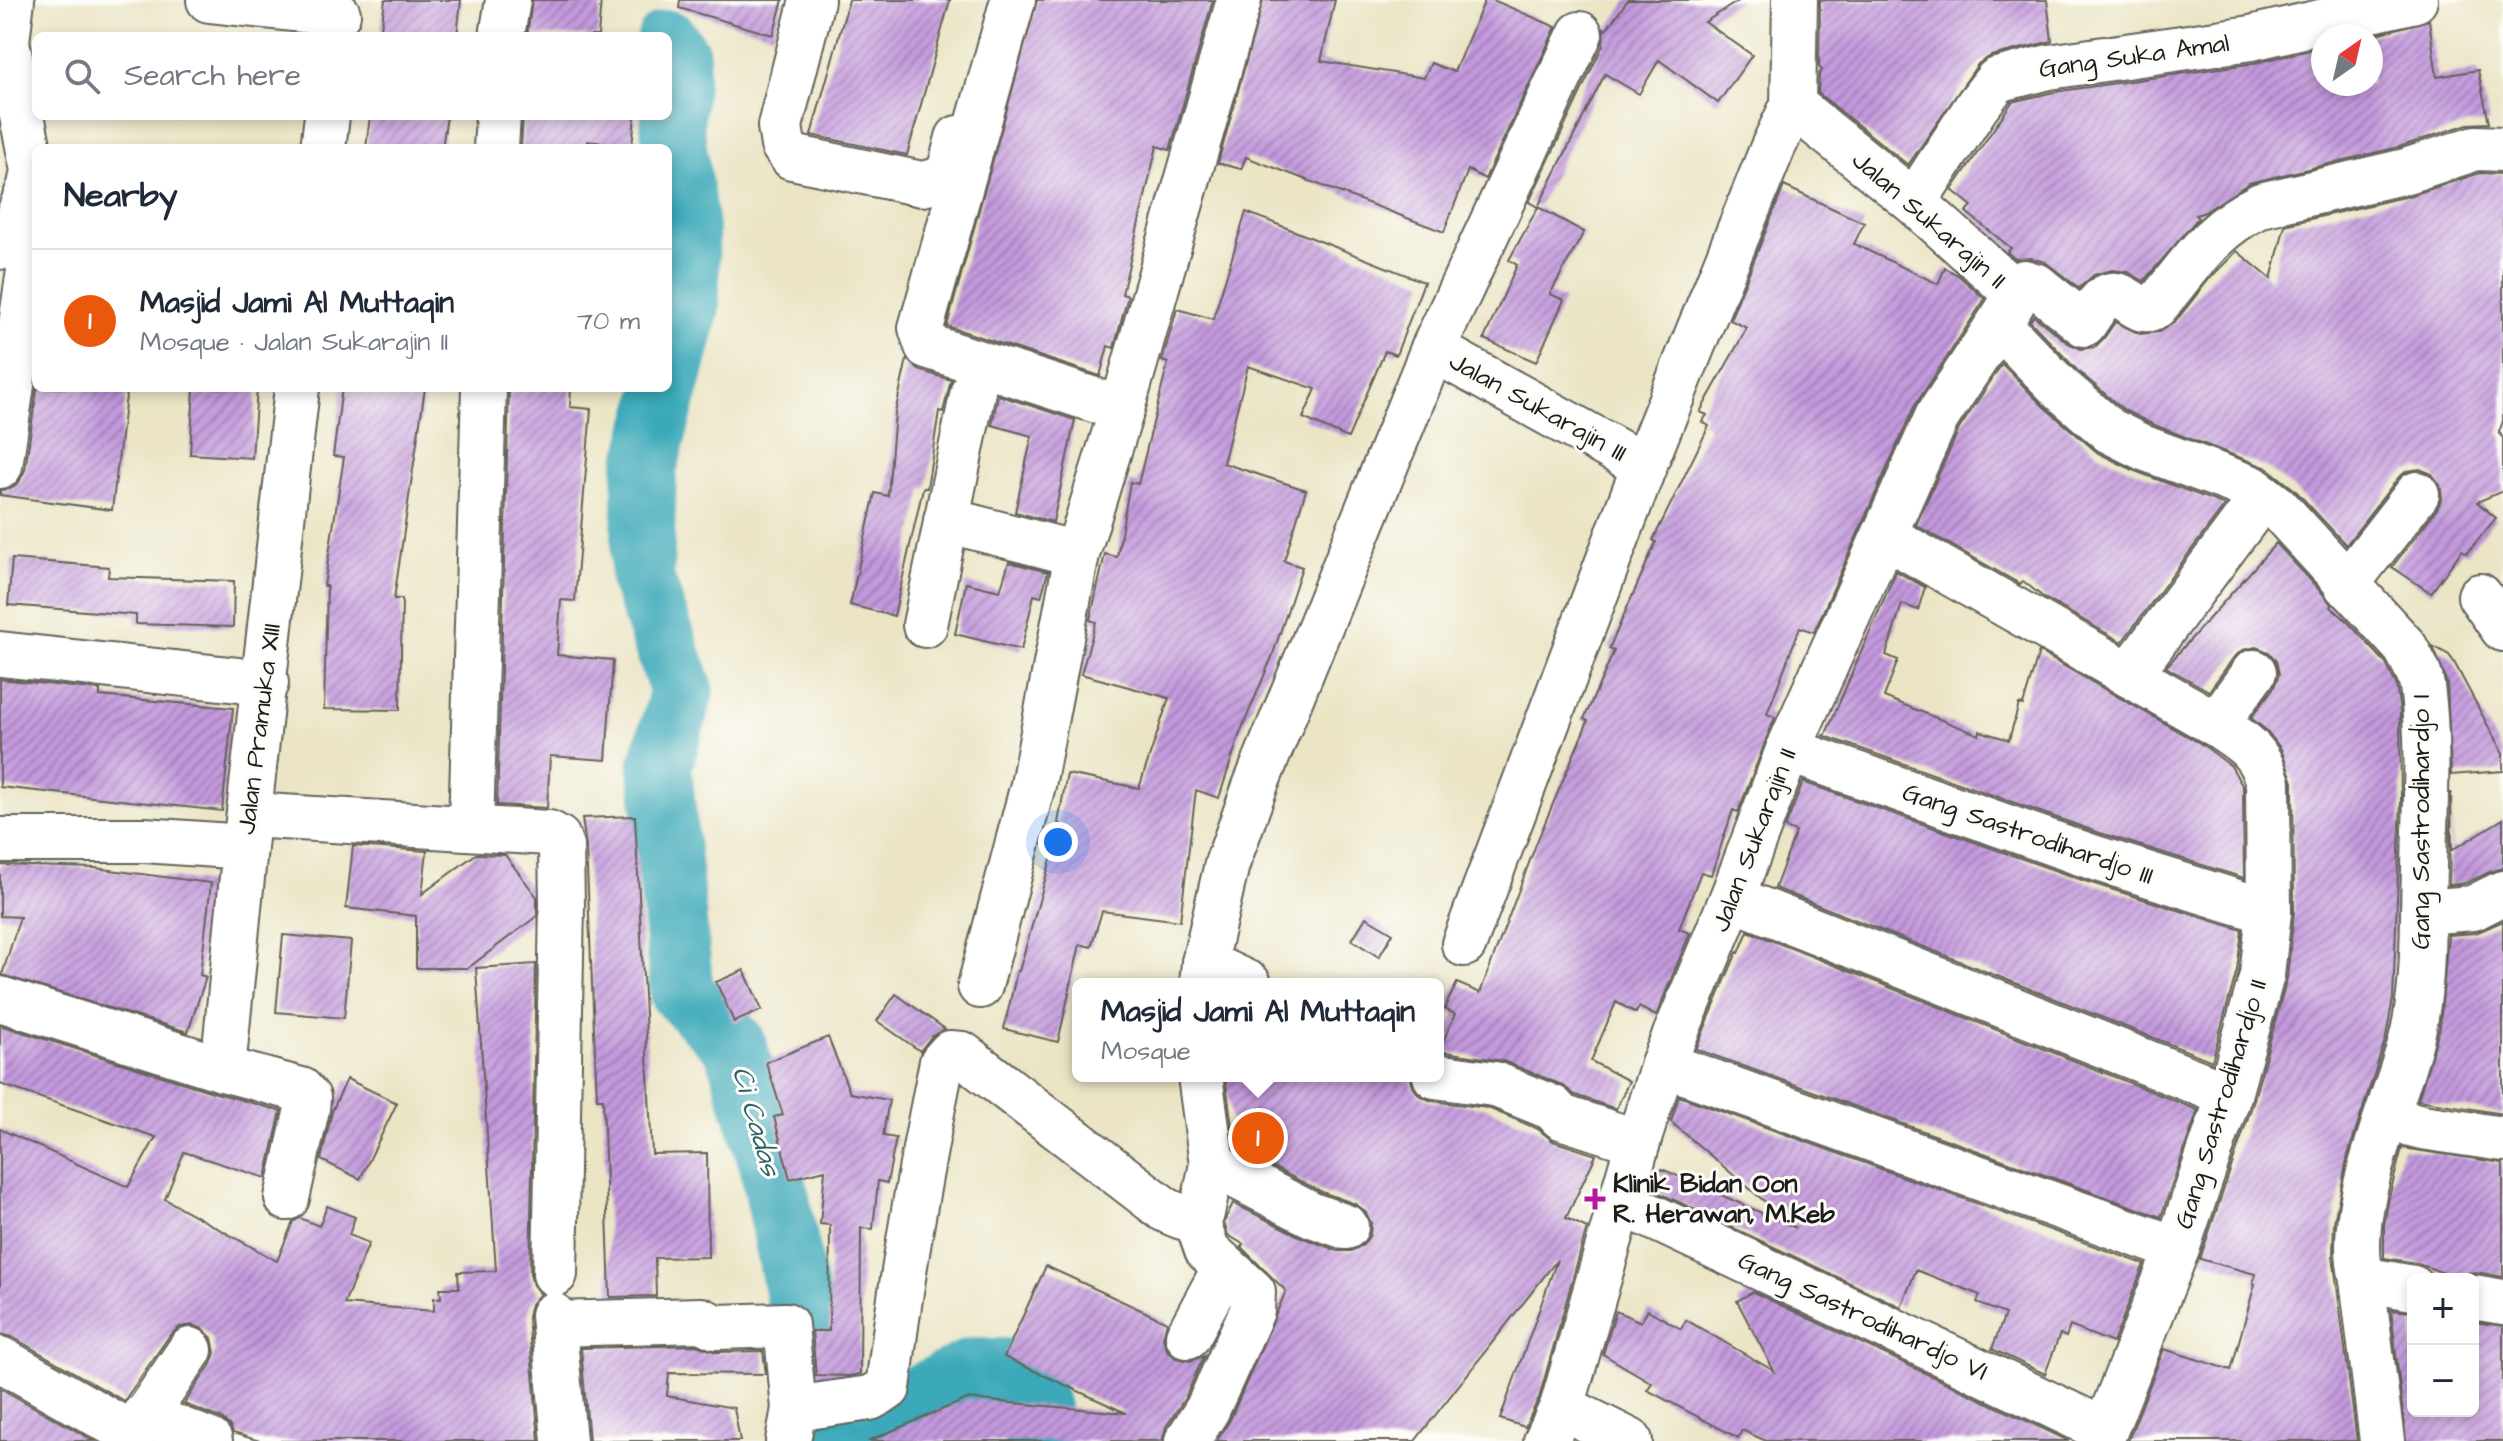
<!DOCTYPE html>
<html lang="en">
<head>
<meta charset="utf-8">
<style>
	body { margin:0; font-family:"Architects Daughter",sans-serif; background:#f2f2f3; color:#1f2937 }
	.controls { position:absolute; right:24px; bottom:24px; display:grid; overflow:hidden; border-radius:12px; box-shadow:0 4px 12px #0003 }
	.controls button { width:72px; height:72px; display:grid; place-items:center; padding:0; border:0; border-bottom:2px solid #e0e1e3; background:#fff; color:#1f2937; font:40px sans-serif }
	.compass { position:absolute; left:2311px; top:24px; width:72px; height:72px; border-radius:50%; background:#fff; box-shadow:0 4px 12px #0003; rotate:34deg }
	.you { position:absolute; left:1058px; top:842px; width:28px; height:28px; margin:-20px; border:6px solid #fff; border-radius:50%; background:#1a73e8; box-shadow:0 0 0 12px #1a73e833 }
	.badge { display:grid; place-items:center; width:52px; height:52px; border-radius:50%; background:#ea580c; color:#fff; font-size:26px; font-weight:700 }
	.pin { position:absolute; translate:-50% -50%; border:4px solid #fff; box-shadow:0 2px 8px #0006 }
	.popup { position:absolute; left:1072px; top:978px; width:372px; height:104px; box-sizing:border-box; display:grid; place-content:center; border-radius:12px; background:#fff; filter:drop-shadow(0 2px 6px #0005); font-size:26px; white-space:nowrap; color:#747a83 }
	.popup b { font-size:30px; color:#1f2937 }
	.popup::after { content:''; position:absolute; left:50%; top:100%; margin-left:-16px; border:16px solid transparent; border-top-color:#fff }
	.list { margin:0; padding:0; list-style:none }
	h2 { display:flex; justify-content:space-between; align-items:center; height:104px; margin:0; padding:0 32px; font-size:34px }
	h2 small { font-size:26px; font-weight:400; color:#747a83 }
	.list li { display:grid; grid-template-columns:52px 1fr auto; gap:24px; align-items:center; box-sizing:border-box; height:144px; padding:0 32px; border-top:2px solid #e0e1e3 }
	.list b { display:block; font-size:30px; white-space:nowrap }
	.list p { margin:0; font-size:26px; white-space:nowrap; color:#747a83 }
	.list em { font-size:26px; font-style:normal; color:#747a83 }
	.icon { flex:none; width:44px; height:44px; fill:none; stroke:currentColor; stroke-width:2; stroke-linecap:round; stroke-linejoin:round }
	.map { position:relative; flex:none; width:2503px; height:1441px; overflow:hidden }
	.search { position:absolute; background:#fff; box-shadow:0 4px 12px #0003; left:32px; top:32px; width:640px; height:88px; display:flex; align-items:center; gap:20px; box-sizing:border-box; padding:0 28px; border-radius:12px; color:#747a83; font-size:30px }
	.panel { position:absolute; background:#fff; box-shadow:0 4px 12px #0003; left:32px; top:144px; width:640px; height:248px; border-radius:12px }
	.map>svg:first-child { display:block }
	.lines { fill:none; stroke-linecap:round; stroke-linejoin:round }
	.river { stroke:#3ba9b9; stroke-width:64 }
	.building { fill:url(#building-hatch) }
	.minor-casing { stroke:#646258; stroke-width:48 }
	.minor { stroke:#fff; stroke-width:44 }
	.poi-dot { fill:#b5179e; stroke:#fdfcf7; stroke-width:3 }
	.labels { text-anchor:middle; dominant-baseline:central; stroke-width:6; stroke-linejoin:round; paint-order:stroke }
	.street-label { font-size:26px; fill:#1c1c1c; stroke:#fdfcf7 }
	.poi-label { font-size:26px; font-weight:bold; fill:#1c1c1c; stroke:#fdfcf7; text-anchor:start }
	.water-label { font-size:28px; font-style:italic; fill:#2c626a; stroke:#fdfcf7 }
</style>
</head>
<body>
<div class="map">
<svg width="2503" height="1441" viewBox="0 0 2503 1441">
	<defs>
		<pattern id="building-hatch" width="6" height="6" patternUnits="userSpaceOnUse" patternTransform="scale(2)"><rect width="6" height="6" fill="#c399dd"/><path d="M-1 1l2-2M0 6l6-6M5 7l2-2" fill="none" stroke="#9e7cb2"/></pattern>
	</defs>
	<rect width="100%" height="100%" fill="#fdfcf7"/>
	<filter id="ink" filterUnits="userSpaceOnUse"><feTurbulence type="fractalNoise" baseFrequency=".0125" numOctaves="2"/><feDisplacementMap in="SourceGraphic" scale="16" xChannelSelector="R" yChannelSelector="G"/><feConvolveMatrix kernelMatrix="1 2 1 2 8 2 1 2 1" color-interpolation-filters="sRGB"/></filter>
	<filter id="wash" filterUnits="userSpaceOnUse"><feTurbulence type="fractalNoise" baseFrequency=".006" numOctaves="4" result="noise"/><feDisplacementMap in="SourceGraphic" scale="32" xChannelSelector="R" yChannelSelector="G"/><feGaussianBlur stdDeviation="1.8" result="paint"/><feColorMatrix in="noise" values="0 0 0 0 0 0 0 0 0 0 0 0 0 0 0 0 0 1.4 0 .05"/><feComposite in="paint" operator="in"/></filter>
	<g filter="url(#wash)">
		<rect width="100%" height="100%" fill="#ebe5c6"/>
		<g class="lines">
			<g class="river">
				<path d="M668,42l10,14 -6,71 15,101 1,79 -20,79"/>
				<path d="M667,388l-22,81 -3,109 40,113 -22,76 22,226 53,52 36,119 50,253 36,1 65,-23 50,-25h30l20,10 11,13 5,15 -2,33"/>
			</g>
		</g>
		<g id="blocks">
			<g class="building">
				<path d="M385,0h76l-4,36h-77z"/>
				<path d="M532,0h69l-3,36h-71z"/>
				<path d="M680,0h103l-10,35 -94,-27z"/>
				<path d="M849,0h101l-43,155 -96,-20z"/>
				<path d="M1037,0h176l-43,150 -13,-4 -35,148 6,2 -14,52 -6,-2 -8,30 -153,-50z"/>
				<path d="M1263,0h72l-14,61 103,17 7,-15 23,9 31,-72h8l63,27 -71,152 -17,-9 -24,62 -198,-75 -5,12 -23,-6z"/>
				<path d="M1628,0h112l-35,22 47,33 -34,48 -59,-43 -20,34 -34,-20 -67,133 -9,-5 74,-157 1,-17 2,2z"/>
				<path d="M1820,0h227l5,41 -61,15 -13,8 -70,101 -90,-72 1,-19 3,-4 -3,-3z"/>
				<path d="M2429,20l8,57 41,-7 11,53 -21,1 -69,23 -150,36 -44,29 -10,3 3,3 -54,63 -16,-9 -16,-2 -18,5 -15,13 -34,-26 -14,-4 -16,1 -8,-7 4,-4 -45,-36 6,-6 -20,-16 60,-88 42,-10 201,-29 68,-16v37h48l-1,-48z"/>
				<path d="M370,116h77l-5,32h-76z"/>
				<path d="M523,116h112l-3,30 -44,-5v7h-67z"/>
				<path d="M2480,173l23,1v247l-4,11 4,6v53l-26,11 19,16 -29,35 -5,-3 -31,43 -39,-26 45,-58 5,-11 -2,-13 -8,-11 -12,-5 -13,2 -9,7 -52,67 -51,-55 -28,-22 -113,-43 -30,-15 -47,-40 -47,-49 4,-5 34,27 13,6 14,-2 9,-9 11,-16 25,12 19,-2 16,-10 35,-44 27,-27 34,28 14,-54 127,-30z"/>
				<path d="M1784,186l80,37 -10,21 84,40 7,-16 13,7 27,24 -71,108 -100,225 -14,-5 -33,87 8,3 -37,95 -5,-2 -22,65 -10,-3 -22,57 11,4 -34,83 -17,-9 -3,6 -20,-11 -25,59 38,20 -13,28 -41,-14 -13,-10 -59,-24 -64,-10 16,-37 -11,-5 13,-26 23,10 58,-154 50,-118 -4,-2 30,-68 -5,-2 47,-107 -3,-2 56,-114 -7,-4 5,-7 -7,-3 47,-84 -17,-8z"/>
				<path d="M1538,207l46,25 -34,62 14,6 -28,62 -52,-23 33,-74 -8,-5z"/>
				<path d="M1246,212l178,70 -28,73 -11,-4 -37,87 -45,-20 13,-29 -68,-23 -25,97 83,27 -22,71 18,6 -30,90 -32,76 -21,65 -23,-8 -16,131 -78,-10 -11,36 -11,-3 -22,98 -54,-13 13,-58h2l42,-147 -3,-1 9,-49 72,14 30,-90 -88,-24 15,-52 -6,-2 15,-66 12,3 13,-75 8,2 30,-121 -6,-2 15,-52 36,10z"/>
				<path d="M907,359l12,11 32,10 -8,32 -4,-1 -12,77h-4l-29,128 -44,-11 25,-112 13,3 7,-83z"/>
				<path d="M2002,364l42,43 54,46 37,18 90,34 -103,137 -79,-45 -20,-16 -3,3 -104,-59 43,-96z"/>
				<path d="M37,388h90l-15,122 -112,-15v-5l10,-1 9,-7 6,-12z"/>
				<path d="M194,388h63l-5,70 -62,-4z"/>
				<path d="M342,388h83l-31,211h8l-2,111 -76,-1 3,-123h-3l20,-129 -11,-1z"/>
				<path d="M509,388h62l-1,19 21,2 -16,192 -14,-1 -4,55 56,5 -7,100 -56,-4 -3,52 -50,-3z"/>
				<path d="M998,395l77,25 -22,102 -38,-10 17,-76 -40,-11z"/>
				<path d="M2276,543l47,51 9,11 -1,2 14,12 40,43 11,22 4,27 1,89 -8,199 -7,38 -38,118 -14,67 -1,33 24,186h-229l36,-92 67,21 24,-86 -2,-1 2,-9 -55,-15 53,-156 34,-125 7,-66 -1,-130 -12,-33 -14,-18 -16,-13 23,-31 5,-13 -3,-13 -7,-9 -13,-5 -13,3 -9,7 -25,34 -43,-24z"/>
				<path d="M12,559l97,8 -1,10 126,4 -1,46 -97,-3v-9l-128,-10z"/>
				<path d="M1009,562l39,10 -7,25 -7,-2 -13,55 -66,-16 11,-51 34,8z"/>
				<path d="M1896,571l29,16 -7,23 -16,-6 -16,51 12,5 -14,37 95,38 1,-4 29,9 10,-36 4,1 16,-53 164,93 28,21 12,21 1,91 -144,-45 -278,-98 3,1z"/>
				<path d="M2433,646l16,9 5,7 49,92v17l-52,4 -4,-92z"/>
				<path d="M0,679l100,11v6l133,12 -11,103 -222,-24z"/>
				<path d="M1803,782l282,99 157,49 -5,40 -25,91 -437,-173 21,-56 -11,-4z"/>
				<path d="M2451,792l1,58 51,-31v49l-11,3 -26,12 -17,2z"/>
				<path d="M635,816l17,338 55,-1 1,104 -53,1 1,38 -46,1 -7,-198h-6l-11,-253 -4,-28z"/>
				<path d="M353,846l74,5 -5,43 54,-40 29,1 32,42v19l-69,52h-52v-52l-70,-8z"/>
				<path d="M0,865l95,3 116,15 -11,92 6,2 -18,55 -186,-57 18,-58 -20,-1z"/>
				<path d="M1366,917l27,16 -14,24 -27,-17z"/>
				<path d="M2503,921v193l-85,-14 22,-73 8,-92 28,-2z"/>
				<path d="M1748,931l450,179 -37,107 -465,-168 41,-97 2,1z"/>
				<path d="M283,935l68,6 -7,77 -68,-6z"/>
				<path d="M536,964l-6,310 3,11 7,9 -9,10 -3,13 11,124h-279l-27,-8 -4,-8 -9,-7 -36,-14 27,-40 4,-11 -3,-15 -9,-9 -10,-4 -13,2 -10,8 -46,66 -112,-64 -12,-3v-205l128,58 28,-50 -156,-53v-59l216,68 65,18 -15,67 -82,-26 -19,47 112,62 16,-39 7,-4 19,8 8,-20 28,11 -6,18 20,8 -25,61 90,7v-13h7l-1,-10h19l-1,-16 38,-1 -20,-303z"/>
				<path d="M744,970l18,40 -28,12 -18,-40z"/>
				<path d="M896,994l49,35 -13,7 -12,15 -43,-30z"/>
				<path d="M828,1037l22,56 39,7 -6,36 13,2 -9,45 -9,-2 -5,48 -12,-1 -1,146 -11,2 -33,-1 -4,-44h17l1,-106 -10,-1 5,-54 -35,9 -16,-62 9,-2 -17,-53z"/>
				<path d="M1225,1076h186l1,10 8,10 12,5 56,7 50,21 15,12 43,14 -30,63 21,10 -48,170 -14,29 -25,-8 57,-159 -142,181h-198l13,-21 56,-129 -45,-44 2,-3 -15,-9 -4,-13 9,-19 68,34 37,14h13l12,-6 7,-10 1,-12 -6,-12 -10,-7 -33,-12 -87,-44z"/>
				<path d="M347,1079l50,24 -37,76 -39,-19 11,-49z"/>
				<path d="M1679,1096l465,168 -31,79 -43,-17 -4,11 -6,-3 -15,40 -53,-25 13,-35 -28,-11 3,-8 -64,-25 -15,37 -248,-117 9,-21 134,59 -125,-106z"/>
				<path d="M2402,1148l101,15v114l-27,-5 -11,1 -8,5 -40,-15 -33,-5v-33l5,-28z"/>
				<path d="M1046,1266l121,56 -4,16 4,12 9,8 14,3 14,-5 -19,42 -19,29 -4,14h-294l99,-42 159,14 -122,-56z"/>
				<path d="M1753,1292l316,149h-303l-24,-11 -4,8 -91,-48 5,-7 -49,-29 13,-43 25,11 7,-12 33,19 5,-9 88,51 -37,-70z"/>
				<path d="M2391,1310l22,2v99h60v-89l30,4v115h-97z"/>
				<path d="M696,1345l21,7 46,-1 3,23 -97,-1 -2,23 67,12 6,33h-151l-8,-93z"/>
				<path d="M0,1388l94,53h-94z"/>
			</g>
		</g>
	</g>
	<g filter="url(#ink)">
		<use href="#blocks" fill-opacity="0" stroke="#646258" stroke-width="2"/>
		<g class="lines">
			<defs>
				<g id="minor">
					<path d="M209,0l129,14"/>
					<path d="M812,0l-32,126 3,19 9,12 130,27 14,-3 13,-8 9,-35"/>
					<path d="M1013,0l-92,328 6,18 195,63"/>
					<path d="M502,36l6,-36"/>
					<path d="M0,68l7,-26 5,-42"/>
					<path d="M323,148l4,-32"/>
					<path d="M496,148l2,-32"/>
					<path d="M1914,202l63,-96 20,-26 52,-13 202,-29 164,-38"/>
					<path d="M0,246l32,4 -32,216"/>
					<path d="M6,247l24,-61 3,-16 -26,-128"/>
					<path d="M2010,288l14,-6 13,4 47,38c6,-8 12,-20 20,-26 21,-14 32,22 52,8 34,-41 55,-77 105,-101l145,-34 70,-23 27,1"/>
					<path d="M1999,325l61,63 50,43 34,17 108,40 25,19 128,140c7,13 15,25 17,39 8,60 3,123 2,183 -2,55 1,122 -14,175 -19,68 -66,166 -48,235l20,162"/>
					<path d="M1433,349l211,117"/>
					<path d="M946,520l131,34"/>
					<path d="M1885,536l331,188c27,18 43,26 52,59l1,129 -7,63 -33,120 -52,154 -76,192"/>
					<path d="M2346,585l71,-91"/>
					<path d="M2480,596l23,33"/>
					<path d="M925,625l48,-234"/>
					<path d="M0,654l266,29"/>
					<path d="M2129,675l134,-179"/>
					<path d="M2216,724l38,-52"/>
					<path d="M1788,750l304,107 177,55"/>
					<path d="M249,815l300,18 9,5 3,8 1,58 -7,370"/>
					<path d="M471,828l13,-440"/>
					<path d="M0,840h144l101,7"/>
					<path d="M1732,898l497,197"/>
					<path d="M2423,912l50,-4 30,-15"/>
					<path d="M1464,944l180,-478 129,-319 20,-42 2,-105"/>
					<path d="M1204,963l45,21"/>
					<path d="M1202,984l2,-21 23,-99 29,-80 177,-435 147,-315"/>
					<path d="M980,986l53,-201 44,-231 45,-145 117,-409"/>
					<path d="M0,999l223,70 78,21 7,8 -1,11 -20,89"/>
					<path d="M1663,1064l514,185"/>
					<path d="M223,1069l22,-222 52,-459"/>
					<path d="M1435,1076l59,8 59,24 8,9 77,25"/>
					<path d="M2387,1118l35,9 81,12"/>
					<path d="M1212,1164l100,51 34,12"/>
					<path d="M1621,1202l483,228"/>
					<path d="M2362,1279l51,9"/>
					<path d="M2473,1297l30,5"/>
					<path d="M553,1315l11,126"/>
					<path d="M554,1324l147,-4 15,7 70,-2 8,84"/>
					<path d="M1188,1336l37,-69"/>
					<path d="M0,1359l132,75"/>
					<path d="M1562,1407l68,34"/>
					<path d="M144,1415l66,26"/>
					<path d="M128,1441l62,-91"/>
					<path d="M788,1441l6,-32 76,-11 18,-10c13,-110 32,-218 54,-326l8,-9 12,1 202,155c13,6 26,15 38,4l10,-49 -12,-88"/>
					<path d="M1187,1441l20,-31 45,-99 1,-19 -46,-42 -11,-32"/>
					<path d="M1546,1441l16,-34 76,-265 25,-78 69,-166 56,-148 149,-333 76,-115 1,-6 -4,-8 -96,-86 -121,-97"/>
				</g>
			</defs>
			<use href="#minor" class="minor-casing"/>
			<use href="#minor" class="minor"/>
		</g>
	</g>
	<path class="poi-dot" d="M1591 1187h8v8h8v8h-8v8h-8v-8h-8v-8h8z"/>
	<g class="labels">
		<g class="street-label">
			<text transform="translate(2134 56) rotate(-8)">Gang Suka Amal</text>
			<text transform="translate(1929 220) rotate(41)">Jalan Sukarajin II</text>
			<text transform="translate(1538 407) rotate(29)">Jalan Sukarajin III</text>
			<text transform="translate(259 729) rotate(-83)">Jalan Pramuka XIII</text>
			<text transform="translate(2421 822) rotate(-90)">Gang Sastrodihardjo I</text>
			<text transform="translate(2028 834) rotate(19)">Gang Sastrodihardjo III</text>
			<text transform="translate(1754 840) rotate(-69)">Jalan Sukarajin II</text>
			<text transform="translate(2221 1104) rotate(-73)">Gang Sastrodihardjo II</text>
			<text transform="translate(1863 1316) rotate(25)">Gang Sastrodihardjo VI</text>
		</g>
		<g class="poi-label">
			<text x="1613" y="1184">Klinik Bidan Oon<tspan x="1613" dy="30">R. Herawan, M.Keb</tspan></text>
		</g>
		<g class="water-label">
			<text transform="translate(756 1121) rotate(74)">Ci Cadas</text>
		</g>
	</g>
</svg>
<div class="controls">
<button>+</button>
<button>−</button>
</div>
<svg class="compass" viewBox="-18 -18 36 36"><path d="M0-13l5 13h-10z" fill="#e53935"/><path d="M0 13l5-13h-10z" fill="#747a83"/></svg>
<div class="you"></div>
<div class="pin badge" style="left:1258px;top:1138px">1</div>
<div class="popup"><b>Masjid Jami Al Muttaqin</b>Mosque</div>
<div class="search"><svg class="icon" aria-label="search" viewBox="0 0 24 24"><circle cx="10" cy="10" r="6"/><path d="M15 15l6 6"/></svg>Search here</div>
<section class="panel">
<h2>Nearby<small></small></h2>
<ul class="list">
<li><span class="badge">1</span><div><b>Masjid Jami Al Muttaqin</b><p>Mosque · Jalan Sukarajin II</p></div><em>70 m</em></li>
</ul>
</section>
</div>
</body>
</html>
